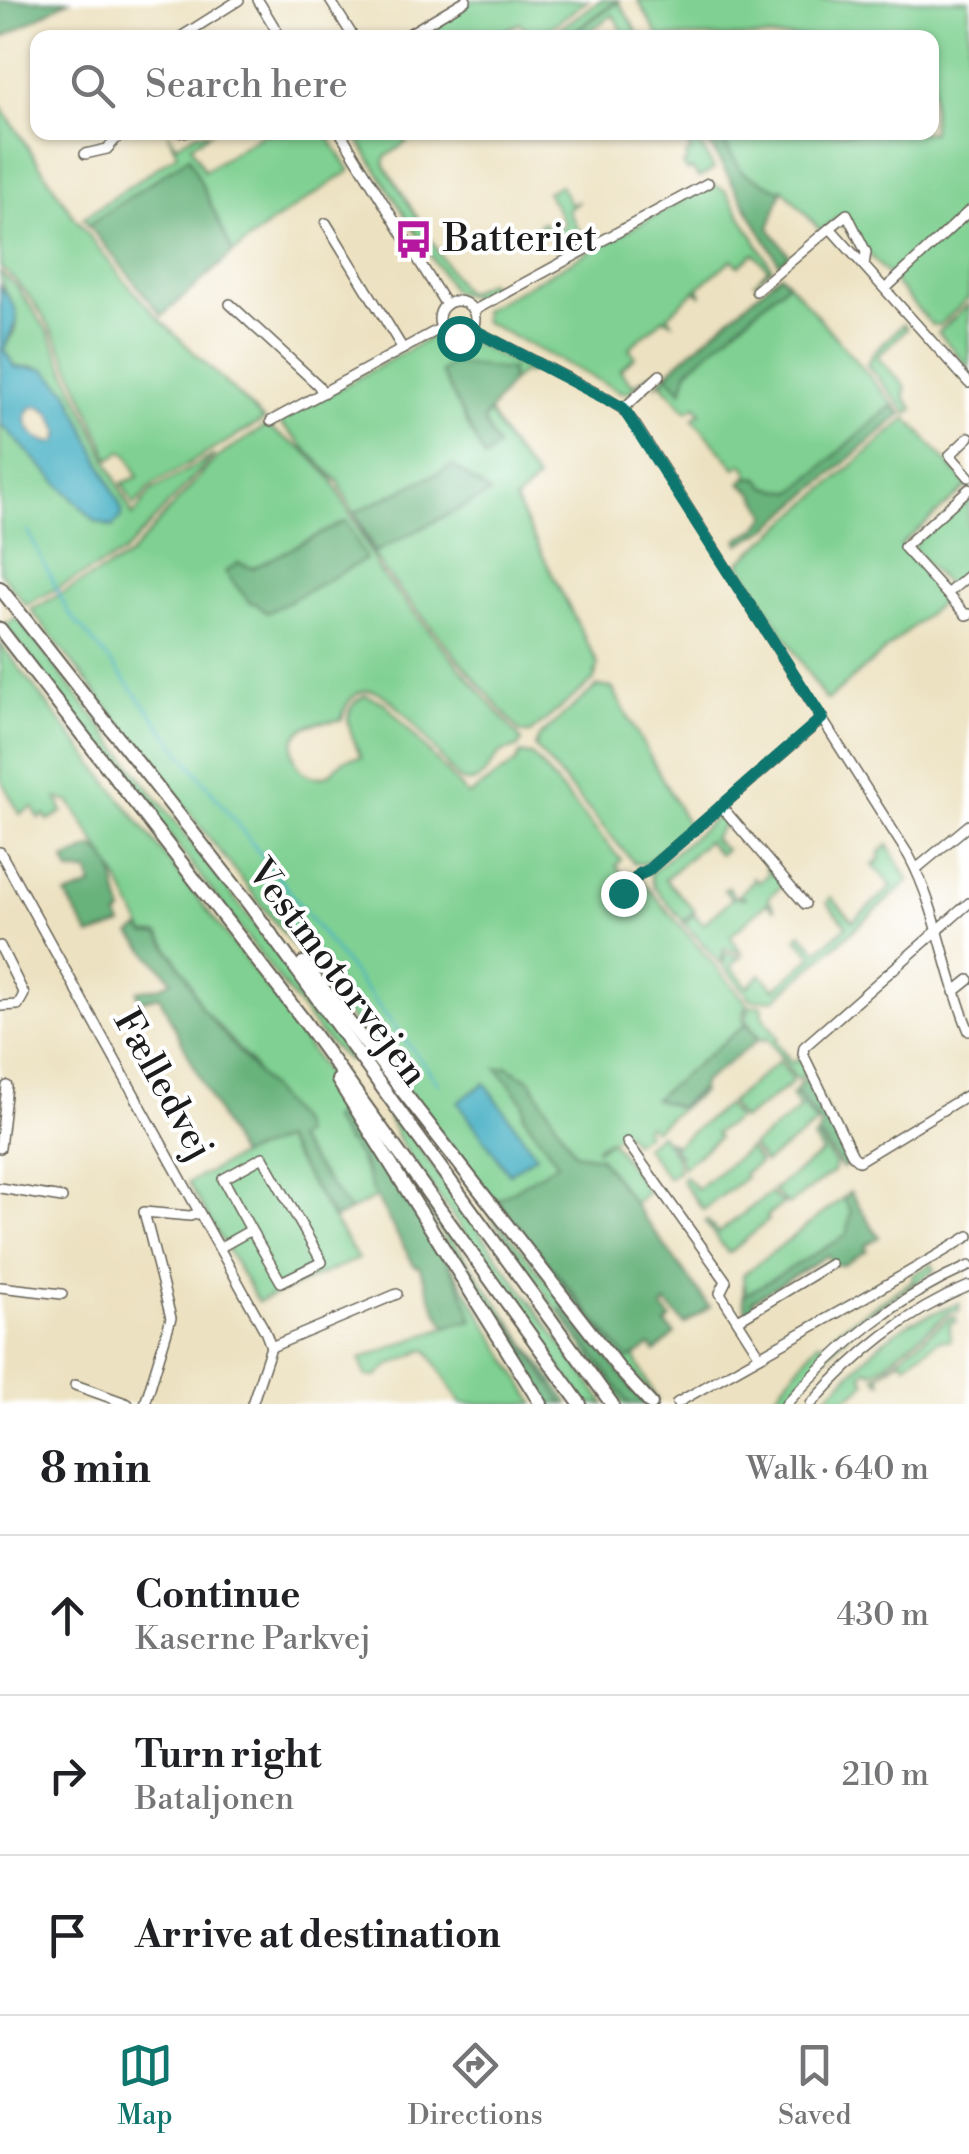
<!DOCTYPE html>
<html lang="en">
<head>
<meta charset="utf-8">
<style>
	body { margin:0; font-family:"Libre Bodoni",serif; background:#f2f2f2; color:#202124 }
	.stop { position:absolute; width:30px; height:30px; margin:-22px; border:8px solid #0f766e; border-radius:50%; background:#fff }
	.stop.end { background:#0f766e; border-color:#fff; box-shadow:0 2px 10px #0008 }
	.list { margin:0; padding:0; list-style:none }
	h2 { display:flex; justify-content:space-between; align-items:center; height:130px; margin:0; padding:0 40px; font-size:42px }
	h2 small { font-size:32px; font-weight:400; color:#757577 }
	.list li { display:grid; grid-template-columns:65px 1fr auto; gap:30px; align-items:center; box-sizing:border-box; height:160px; padding:0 40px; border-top:2px solid #e0e0e0 }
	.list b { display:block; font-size:38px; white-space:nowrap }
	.list p { margin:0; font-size:32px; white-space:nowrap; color:#757577 }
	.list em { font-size:32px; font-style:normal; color:#757577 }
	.icon { flex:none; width:55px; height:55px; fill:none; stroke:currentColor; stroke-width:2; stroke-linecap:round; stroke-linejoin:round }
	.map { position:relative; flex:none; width:969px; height:1404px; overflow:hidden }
	.search { position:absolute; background:#fff; box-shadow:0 2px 8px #0004; left:30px; right:30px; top:30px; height:110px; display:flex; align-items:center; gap:25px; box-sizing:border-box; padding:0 35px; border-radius:20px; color:#757577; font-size:38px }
	.sheet { height:610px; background:#fff }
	nav { display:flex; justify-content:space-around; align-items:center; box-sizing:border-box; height:140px; border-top:2px solid #e0e0e0; background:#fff; font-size:28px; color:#757577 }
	nav a { display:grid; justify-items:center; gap:5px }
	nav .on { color:#0f766e }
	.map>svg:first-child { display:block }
	.green { fill:#7fd092; stroke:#4e7657; stroke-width:2.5 }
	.forest { fill:#67b27c; stroke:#42674c; stroke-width:2.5 }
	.water { fill:#46b0c4; stroke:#316670; stroke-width:2.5; fill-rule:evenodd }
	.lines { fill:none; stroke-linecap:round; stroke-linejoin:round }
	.stream { stroke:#46b0c4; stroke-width:2.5 }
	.minor-casing { stroke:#656155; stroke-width:12 }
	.highway-casing { stroke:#656155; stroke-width:16 }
	.minor { stroke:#fff; stroke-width:9 }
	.highway { stroke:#fff; stroke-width:12 }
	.route { stroke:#0f766e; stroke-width:12 }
	.labels { text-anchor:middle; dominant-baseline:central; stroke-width:8; stroke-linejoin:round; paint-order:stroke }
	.poi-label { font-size:38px; fill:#1c1c1c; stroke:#fff; text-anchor:start }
	.street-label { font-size:38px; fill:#1c1c1c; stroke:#fff }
</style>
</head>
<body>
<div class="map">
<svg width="969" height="1404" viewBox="0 0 969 1404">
	<rect width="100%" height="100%" fill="#fff"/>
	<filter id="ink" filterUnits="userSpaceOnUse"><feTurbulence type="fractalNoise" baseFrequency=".01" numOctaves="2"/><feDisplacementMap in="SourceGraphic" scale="20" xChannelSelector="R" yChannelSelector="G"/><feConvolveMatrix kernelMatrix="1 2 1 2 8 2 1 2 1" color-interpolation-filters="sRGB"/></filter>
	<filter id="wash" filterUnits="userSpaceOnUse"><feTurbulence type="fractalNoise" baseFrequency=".0048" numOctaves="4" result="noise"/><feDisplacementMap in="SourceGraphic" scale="40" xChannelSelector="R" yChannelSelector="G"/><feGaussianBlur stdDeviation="2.25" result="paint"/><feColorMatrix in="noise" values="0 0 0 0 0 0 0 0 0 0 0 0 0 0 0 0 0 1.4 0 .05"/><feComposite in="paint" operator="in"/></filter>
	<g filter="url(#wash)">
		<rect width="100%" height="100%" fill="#ece1c0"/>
		<g class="green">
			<path d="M473,0h115l-51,37h-5l-12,-14 -29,14 -82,1z"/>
			<path d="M601,0h17l-53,37 -5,-6 -13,6z"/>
			<path d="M638,0h331v298l-29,27h-8l-95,-107 -16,13 -39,-43 -24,22 -44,-77 218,-1v-94l-273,-1z"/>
			<path d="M619,2l21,35h-14l-13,-22 -33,22h-12z"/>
			<path d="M0,105l74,112 50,63 35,39 105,101 -112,65 -18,21 -12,-23 16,-6 -9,-20 -7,-6 -12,8c-28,-62 -55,-149 -110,-192z"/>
			<path d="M168,133l8,12 21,-12h13l-19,12 13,26 60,-38h62l24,38 -80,53 -37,29 -44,-96 -101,68 -5,-7 94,-64z"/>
			<path d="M354,133h50l3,9 -21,15 -2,7 45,73 -6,4 -4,-3z"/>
			<path d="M681,133h13l20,36 -15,9 -7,-9 -5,2 -4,-7 5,-3 -2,-6 5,-4z"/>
			<path d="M712,184l14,7 46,77 -18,15 14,-14 -14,-16 -16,13 -6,-7 -33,28 3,9 -6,-6 -28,25 4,7 -8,-4 -35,30 6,8 -15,14 13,15 19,-12 -23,19h-8l-138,-71v-11z"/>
			<path d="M560,185l11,20 8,-4 -11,9 16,29 7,-3 -20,12 -7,-13 -5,2 -3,-5 -10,5 -7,-13 4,-2 7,11 15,-9 -18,-32z"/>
			<path d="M430,239l32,51 7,2 18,-10 10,7 -21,10 -23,-8 -30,-47z"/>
			<path d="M0,272l18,16 31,45 84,183 19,-26 62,-35 -90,98 -98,52 -26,-33v-149l95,98 17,6 -75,-160h-22l-11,-17c3,-9 9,-14 12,-23 6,-20 -16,-34 -16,-55z"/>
			<path d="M788,282l114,132 -11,-8 -97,86 -27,-5 -8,-9 -12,-1 2,-5 -7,-9 -6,5 -43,-49 8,-7 -5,-6 -9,5 -24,-26 2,-5 -10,6 17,-18 -4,8 20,-6z"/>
			<path d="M969,304v64l-31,-36z"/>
			<path d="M903,324l4,5 -30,28 28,29v12l9,11 -6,5 -41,-49 5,-11z"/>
			<path d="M433,336l14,9 29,-1 56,29h-11l-10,9v-11l-28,49 6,-8 17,29 31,39 -22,21 83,163 -4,16 -65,54 -9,-2 -136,-161 -13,-21 -33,-69 -59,-59z"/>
			<path d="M907,418l61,68 -67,59 46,52 -119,103 -4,-2 -85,-135z"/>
			<path d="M266,426l39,25 27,28 48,93 142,169 -5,7 -17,5c-11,13 -19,37 -41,27 -20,-23 -49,-66 -73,-83 -21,-16 -41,0 -44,23 -12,2 -29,1 -39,9 -19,13 -9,48 15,48 15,0 16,-11 27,-17 1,-1 15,-3 16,-3 -10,-23 -25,-48 5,-62l19,8 83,93 47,-33 6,-9 11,1 89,105 -5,6 9,10 7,-3 -20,19 10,12 19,-24 106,123 -4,15 3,6 -91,75 23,8 23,-18 1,3 -49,38 -5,-6 -4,4 3,5 -14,9 -8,-10 -29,15 1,3 12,-9 5,3 34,48 -14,12 -35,-47 -24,-3 -45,-74 -22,-13 16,36v13l35,47 -62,38 112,139 19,19 6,-3 24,46 -51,-59 -169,-212 -407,-521 97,-53 87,-98z"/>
			<path d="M969,495v75l-22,16 -32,-35 -1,-6z"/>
			<path d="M17,617l317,410 16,31 -2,3 -27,-26 -179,-236 -138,-174z"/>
			<path d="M0,643l280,361 146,220 109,180h-74l-34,-55 -37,16 -14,12 -10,-1 -6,-17 91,-34 21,-5 -35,-72 -53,-81 -11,-11 -5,-1c-11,-14 -14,-37 -29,-44l-8,9 15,22 7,4 23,51 -26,14 -56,-72 -43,-76 -50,-56 -16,-34 -26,-39h-14l-30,-61 -45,-71 -13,-4 6,14 -15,8 -3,-5 -6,4 -6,-12 -13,7 -20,-36z"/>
			<path d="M597,686l15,2 77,139 -44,37 -11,-1 -99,-116 4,-10z"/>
			<path d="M721,813l11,13 -7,-4 -12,17 12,10 -6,6 -12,-14 -42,38 30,32 -12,10 -30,-35 -3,-13z"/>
			<path d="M888,845l21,36 -134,118 -23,1 -28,-33 1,-14 16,4 -9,7 1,5 15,18 13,-13 14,15 38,-33 -16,-18 4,-5 17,18 29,-25 -20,-23 4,-6 22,24 39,-34 -19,-22 7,-5v-8z"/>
			<path d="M767,865l17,19 -16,14 7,12 -8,-7 -37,33 12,17 -18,-5 -3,16 -37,-41 10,-9 9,10 29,-25 -8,-9 4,-3 7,11h11l-8,-3 16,-14 -2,-4 7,5 10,-9 -4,-5z"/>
			<path d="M762,1005l1,10 15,23 -2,3 16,22 7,-6 8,16 -10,7 -30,-42 -5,3 -16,-21 3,-14z"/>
			<path d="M779,1061l13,17 -1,6 -49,36 -13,-17z"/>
			<path d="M794,1093l23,31 -53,39 -12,-17 48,-37 -9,-14z"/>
			<path d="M726,1105l11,14 -22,14 3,5 -36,30 -3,-13 -11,-15 7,5z"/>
			<path d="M392,1114l3,1 210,289h-19l-184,-259 -14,-28z"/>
			<path d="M660,1134l16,22 2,15 -10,7 -24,-32z"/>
			<path d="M816,1136l19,28 -2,8 -45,33 -15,-15 49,-37 -9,-14z"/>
			<path d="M283,1140l75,119 -100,43 -70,-119 51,-27z"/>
			<path d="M749,1148l10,15 -16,11 2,4 -42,32 -22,-30 4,-4 12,13z"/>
			<path d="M457,1168l126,159 -18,-12 64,89h-6z"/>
			<path d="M770,1193l13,11 -16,12 2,4c-15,11 -25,23 -41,33l-23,-31 2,-2 11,13z"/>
			<path d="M421,1195l148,209h-5l-51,-76 -14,-15 51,91h-3l-128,-207z"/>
			<path d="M843,1198l8,14 -4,23 -103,61 -1,-21z"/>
			<path d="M932,1264l3,6 -71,47 -85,87h-11l50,-62 11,1 6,-6 -1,-5 78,-51 1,-6z"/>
			<path d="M960,1303l-1,8 -9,1 -71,57 -6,3 -6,-3 -5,5 4,9c-14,13 -28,21 -47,21l64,-63 28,-19z"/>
			<path d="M950,1317h6v5l-6,1v17h-11l-33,24 -5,-5 -22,16 3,8 -7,-6z"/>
		</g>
		<g class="forest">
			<path d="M0,0h69l-69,39z"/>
			<path d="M703,133h16l23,39 40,19 -13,37 20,27 -10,8z"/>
			<path d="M189,157l44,96 -71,63 -74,-91z"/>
			<path d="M780,274l8,8 -100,88 -6,21 -14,-15 4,-8z"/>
			<path d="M451,363l60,7v12l-28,38 14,27 -12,12 -44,-87z"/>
			<path d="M891,406l11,8 -133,114 -29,16 -2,-5 18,-10 12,-14 -14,-22 -13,-10 6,-6 12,1 8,9 27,5z"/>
			<path d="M453,466l37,27 -115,59 -20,-40z"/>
			<path d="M346,521l20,38 -99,54 -12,-10h-5l-25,-31 13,-9 15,5z"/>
			<path d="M93,847c29,20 18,37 30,65l-5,5 4,8 -32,11 -24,-40 26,-10 -3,-14h-19l-5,-12z"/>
			<path d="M141,928l4,6h14l26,39 16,34 98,116 3,12 -7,5 55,71 -16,8 -51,-79 -44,16 -80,-160 -20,5 -2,-10 23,-4 12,-7 -41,-46z"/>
			<path d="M746,1024l12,16 -56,43 -1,6 -23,18 -24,-8z"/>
			<path d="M508,1067l22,13 45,73 24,4 111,150 -25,17 -19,-21 -3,5 8,11 -5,6 9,9 -20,18 -4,-6 -23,14 -131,-160 61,-37 -34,-47v-13l-27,-35z"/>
			<path d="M809,1076l43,86 -10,6 -24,-34 3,-8 -25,-35 4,-8z"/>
			<path d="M342,1110c11,15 15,31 26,45l4,1 12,11c30,48 74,98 89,153l-26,6c-13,-14 -19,-40 -28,-59l-5,-2 -42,-75 -10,-29 -31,-41 7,-9z"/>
			<path d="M850,1192l29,45 -14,9 2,4 -24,15 -10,-1 -5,-9 -76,46 4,7 -10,3 -3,-11 2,-16v11l102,-60 4,-23 -8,-14z"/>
			<path d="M564,1305l82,99h-17l-64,-89 -3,-6z"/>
			<path d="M498,1312l15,16 51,76h-14z"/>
		</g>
		<g class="water">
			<path d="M0,286c27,34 15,31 4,64l11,17 30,2 23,22 54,119 -1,8 -9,9 -17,-6 -95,-98zM37,406c15,3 18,15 23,28l-3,8c-16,3 -31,-10 -31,-26l4,-8z"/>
			<path d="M485,1083l51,72 -27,19 -51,-72z"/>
		</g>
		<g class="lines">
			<path class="stream" d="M28,531l40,81 54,64 317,408"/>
		</g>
	</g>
	<g filter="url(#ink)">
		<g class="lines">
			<defs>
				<g id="minor">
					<path d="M258,0l23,38"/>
					<path d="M330,0l24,38"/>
					<path d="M179,38l60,-38"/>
					<path d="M402,38l64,-38"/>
					<path d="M178,132h10"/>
					<path d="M340,132l106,173"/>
					<path d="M85,154l22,-5 15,-17"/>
					<path d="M326,223l77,126"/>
					<path d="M864,265l2,-13 -19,-38 -17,14 139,155"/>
					<path d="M885,289l84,-78"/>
					<path d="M756,291l74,-63"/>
					<circle cx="457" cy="319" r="18"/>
					<path d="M230,304l88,81 5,8"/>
					<path d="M473,311l235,-128"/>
					<path d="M472,329l134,69 17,11 13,17 273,430c29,54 36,118 60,175"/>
					<path d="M623,409l37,-34"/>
					<path d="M271,421l170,-93"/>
					<path d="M969,437l-19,18 19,22"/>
					<path d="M969,489l-65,58 62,68 3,-1"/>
					<path d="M947,594l22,-19"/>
					<path d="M721,806l84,98"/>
					<path d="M0,852l265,479 6,16"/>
					<path d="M916,869l53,-44"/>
					<path d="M623,893l17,-19 7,-3 176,-153"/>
					<path d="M969,903l-165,144 -1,7 50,102 6,5 110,-67"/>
					<path d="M0,946l24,48 -6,11 -18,1"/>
					<path d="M954,992l15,-12"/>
					<path d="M627,1142l99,139 -6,12 40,63"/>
					<path d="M0,1148l7,-62"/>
					<path d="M0,1188l62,10"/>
					<path d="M219,1248l32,-18 30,52 41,-20 -59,-105 -40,22 28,51"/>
					<path d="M0,1287l62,7"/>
					<path d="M738,1320l93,-56"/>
					<path d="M271,1347l126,-53"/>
					<path d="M75,1385l53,19"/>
					<path d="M677,1403c97,-56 196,-108 292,-167"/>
					<path d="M145,1404l26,-86 -27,-106 46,4 9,-3"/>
					<path d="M252,1404l19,-57"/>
					<path d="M786,1404c57,-61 106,-104 183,-138"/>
					<path d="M811,1404c46,-51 95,-92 158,-118"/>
				</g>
				<g id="highway">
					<path d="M0,588l249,316 363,500"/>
					<path d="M0,629l302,389 278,386"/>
					<path d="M303,963l317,407 31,34"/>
					<path d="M338,1080l203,324"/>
				</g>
			</defs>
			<use href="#minor" class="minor-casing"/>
			<use href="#highway" class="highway-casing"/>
			<use href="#minor" class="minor"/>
			<use href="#highway" class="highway"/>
		</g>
	</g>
	<g class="lines" filter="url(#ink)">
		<path class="route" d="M459,338l13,-9 151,79 199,310 -175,153 -7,3 -17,19"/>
	</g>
	<defs>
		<symbol id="bus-bare" viewBox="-9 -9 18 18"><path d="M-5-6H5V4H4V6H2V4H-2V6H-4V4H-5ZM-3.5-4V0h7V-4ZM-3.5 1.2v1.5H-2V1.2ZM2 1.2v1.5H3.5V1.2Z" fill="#b5179e" stroke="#fff" stroke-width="2.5" paint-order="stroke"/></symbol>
	</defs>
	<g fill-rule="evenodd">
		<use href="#bus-bare" x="386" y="212" width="55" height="55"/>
	</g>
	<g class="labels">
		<g class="poi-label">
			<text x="443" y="239">Batteriet</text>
		</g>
		<g class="street-label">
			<text transform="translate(337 973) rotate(53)">Vestmotorvejen</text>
			<text transform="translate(163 1085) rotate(61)">Fælledvej</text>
		</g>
	</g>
</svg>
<div class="stop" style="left:459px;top:338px"></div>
<div class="stop end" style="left:623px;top:893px"></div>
<div class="search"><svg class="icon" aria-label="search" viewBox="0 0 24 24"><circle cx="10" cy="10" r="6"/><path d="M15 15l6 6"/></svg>Search here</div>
</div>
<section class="sheet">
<h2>8 min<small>Walk · 640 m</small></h2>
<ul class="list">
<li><svg class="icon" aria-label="ahead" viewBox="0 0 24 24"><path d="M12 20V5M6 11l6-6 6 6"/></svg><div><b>Continue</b><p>Kaserne Parkvej</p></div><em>430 m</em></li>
<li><svg class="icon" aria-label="right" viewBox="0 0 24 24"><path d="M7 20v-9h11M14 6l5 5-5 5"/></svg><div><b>Turn right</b><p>Bataljonen</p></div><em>210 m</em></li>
<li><svg class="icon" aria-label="arrive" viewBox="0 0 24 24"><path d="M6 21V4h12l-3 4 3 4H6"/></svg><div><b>Arrive at destination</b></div></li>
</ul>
</section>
<nav>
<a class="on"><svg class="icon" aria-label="map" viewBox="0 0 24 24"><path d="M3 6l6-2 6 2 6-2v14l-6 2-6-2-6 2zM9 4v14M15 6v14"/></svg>Map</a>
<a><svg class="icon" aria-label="directions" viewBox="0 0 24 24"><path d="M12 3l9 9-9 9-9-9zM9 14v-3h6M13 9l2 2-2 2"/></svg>Directions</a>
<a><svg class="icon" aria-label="saved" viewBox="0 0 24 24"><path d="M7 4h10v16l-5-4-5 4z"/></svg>Saved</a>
</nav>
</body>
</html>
